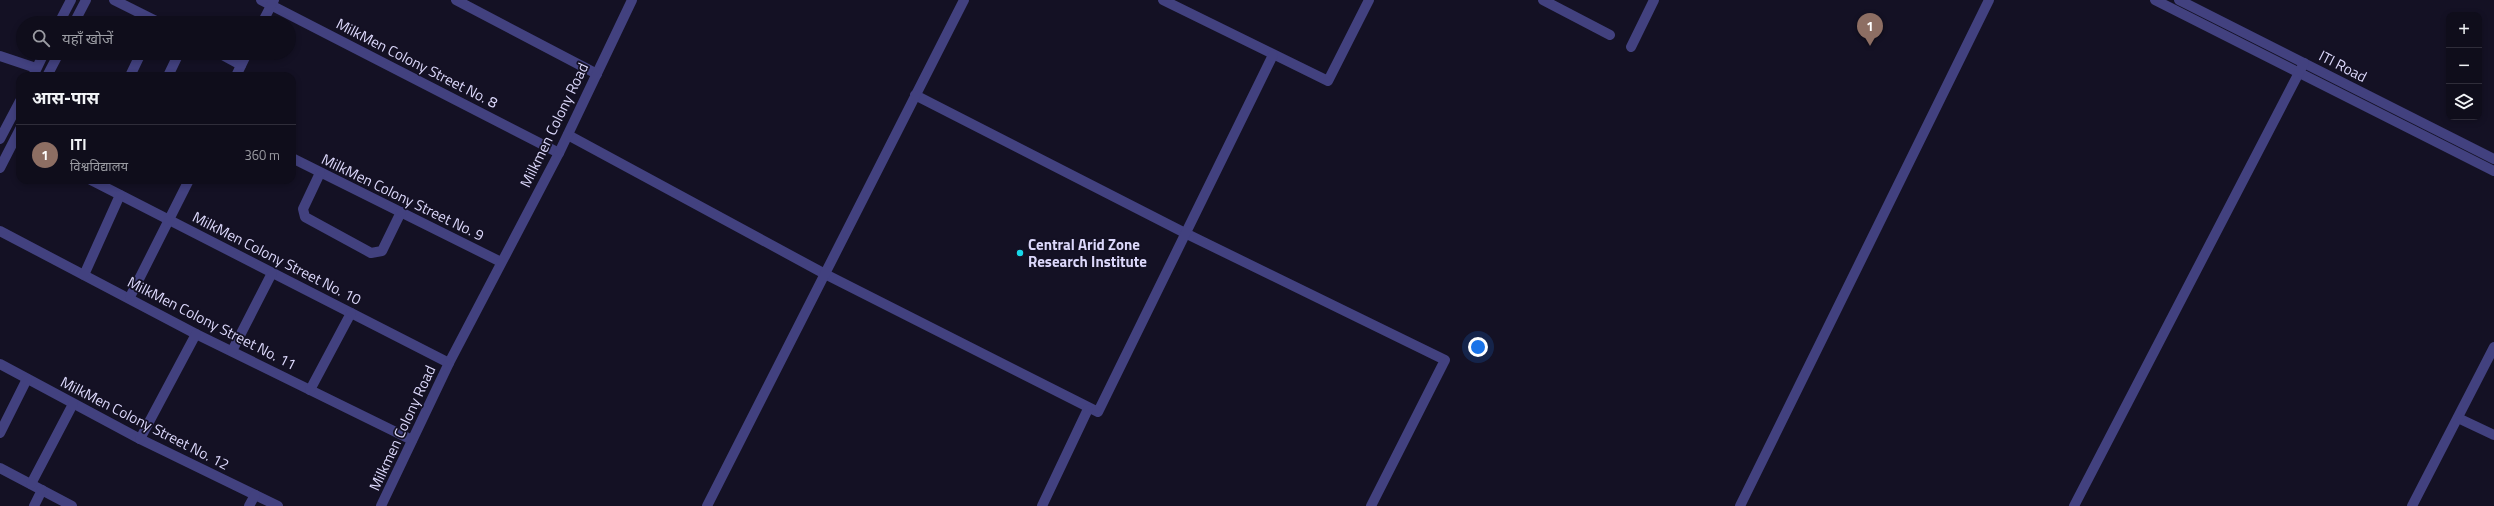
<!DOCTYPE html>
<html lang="hi">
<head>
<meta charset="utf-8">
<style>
	body { margin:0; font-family:"Titillium Web","Noto Sans Devanagari",sans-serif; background:#1d1b28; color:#f1f3f6 }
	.controls { position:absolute; right:12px; top:12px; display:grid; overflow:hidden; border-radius:8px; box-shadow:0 2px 6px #0003 }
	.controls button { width:36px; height:36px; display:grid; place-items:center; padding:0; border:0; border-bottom:1px solid #2f2d3a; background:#0f0d1b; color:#f1f3f6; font:20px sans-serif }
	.you { position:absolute; left:1478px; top:347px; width:14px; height:14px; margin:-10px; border:3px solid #fff; border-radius:50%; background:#1a73e8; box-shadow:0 0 0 6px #1a73e833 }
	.badge { display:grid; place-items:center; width:26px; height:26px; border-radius:50%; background:#b45309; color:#fff; font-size:13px; font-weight:700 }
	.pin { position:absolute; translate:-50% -33px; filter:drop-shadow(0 1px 2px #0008) }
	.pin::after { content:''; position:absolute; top:21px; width:14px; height:12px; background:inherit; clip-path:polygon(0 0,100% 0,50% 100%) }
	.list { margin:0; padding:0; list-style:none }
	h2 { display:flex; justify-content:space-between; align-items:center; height:52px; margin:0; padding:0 16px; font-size:17px }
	h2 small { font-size:13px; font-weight:400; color:#9b9ca3 }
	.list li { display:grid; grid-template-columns:26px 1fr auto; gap:12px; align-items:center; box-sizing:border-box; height:60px; padding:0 16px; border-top:1px solid #2f2d3a }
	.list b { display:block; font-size:15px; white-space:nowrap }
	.list p { margin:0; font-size:13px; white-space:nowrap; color:#9b9ca3 }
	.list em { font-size:13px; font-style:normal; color:#9b9ca3 }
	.icon { flex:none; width:22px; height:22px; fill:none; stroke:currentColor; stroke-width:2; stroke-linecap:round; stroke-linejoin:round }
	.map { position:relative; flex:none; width:2494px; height:506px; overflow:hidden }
	.search { position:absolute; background:#0f0d1b; box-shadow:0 2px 6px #0003; left:16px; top:16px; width:280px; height:44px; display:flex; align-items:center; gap:10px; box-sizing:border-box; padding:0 14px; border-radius:22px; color:#9b9ca3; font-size:15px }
	.panel { position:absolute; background:#0f0d1b; box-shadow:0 2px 6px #0003; left:16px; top:72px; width:280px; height:112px; border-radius:12px }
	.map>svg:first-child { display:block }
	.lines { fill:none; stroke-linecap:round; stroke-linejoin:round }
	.minor { stroke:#42417f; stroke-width:10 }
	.poi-dot { fill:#17d8e9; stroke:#141124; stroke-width:1.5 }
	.labels { text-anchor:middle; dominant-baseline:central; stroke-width:3.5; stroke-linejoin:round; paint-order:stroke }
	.street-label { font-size:15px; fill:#dcd8fb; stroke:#141124 }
	.poi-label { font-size:15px; font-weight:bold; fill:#dcd8fb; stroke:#141124; text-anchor:start }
</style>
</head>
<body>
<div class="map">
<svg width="2494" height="506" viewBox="0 0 2494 506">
	<rect width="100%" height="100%" fill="#141124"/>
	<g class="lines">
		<g class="minor">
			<path d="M114,0l46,23"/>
			<path d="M261,0l298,153"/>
			<path d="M456,0l141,74"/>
			<path d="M1163,0l165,81 41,-81"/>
			<path d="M1543,0l67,35"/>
			<path d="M2155,0l339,171"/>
			<path d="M2179,0l315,159"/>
			<path d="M59,23l12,-23"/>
			<path d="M74,23l12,-23"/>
			<path d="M262,23l12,-23"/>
			<path d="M1631,47l23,-47"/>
			<path d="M219,53l22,12"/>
			<path d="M0,56l36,12"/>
			<path d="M33,76l11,-23"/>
			<path d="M47,76l12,-23"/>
			<path d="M130,76l11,-23"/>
			<path d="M168,76l11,-23"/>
			<path d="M236,76l11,-23"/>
			<path d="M915,95l272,139 258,126 -74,146"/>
			<path d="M568,135l257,139 273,138 175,-357"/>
			<path d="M0,139l20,-38"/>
			<path d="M292,158l209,104"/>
			<path d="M0,168l20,-39"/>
			<path d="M320,173l-17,36 2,8 66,36 11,-2 19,-39"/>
			<path d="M91,180l358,183"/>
			<path d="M0,231l196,103 216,106"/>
			<path d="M84,275l36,-80"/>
			<path d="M130,297l59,-117"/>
			<path d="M232,351l40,-78"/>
			<path d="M0,364l140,75 138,67"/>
			<path d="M310,390l41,-77"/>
			<path d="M2458,418l36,17"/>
			<path d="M0,433l27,-54"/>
			<path d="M140,439l56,-105"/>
			<path d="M0,468l72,38"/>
			<path d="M31,484l42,-80"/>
			<path d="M34,506l8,-16"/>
			<path d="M249,506l6,-11"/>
			<path d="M381,506l68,-143 110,-210 73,-153"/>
			<path d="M707,506l257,-506"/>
			<path d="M1042,506l46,-97"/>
			<path d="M1740,506l249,-506"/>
			<path d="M2074,506l230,-443"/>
			<path d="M2412,506l82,-159"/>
		</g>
	</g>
	<circle class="poi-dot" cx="1020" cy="253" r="4"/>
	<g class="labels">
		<g class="street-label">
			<text transform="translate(417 63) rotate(27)">MilkMen Colony Street No. 8</text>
			<text transform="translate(2343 66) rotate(27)">ITI Road</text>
			<text transform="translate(554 125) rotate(-64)">Milkmen Colony Road</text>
			<text transform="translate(403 197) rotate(26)">MilkMen Colony Street No. 9</text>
			<text transform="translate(277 258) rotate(27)">MilkMen Colony Street No. 10</text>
			<text transform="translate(212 323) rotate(27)">MilkMen Colony Street No. 11</text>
			<text transform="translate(145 423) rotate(27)">MilkMen Colony Street No. 12</text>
			<text transform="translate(402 428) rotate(-65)">Milkmen Colony Road</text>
		</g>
		<g class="poi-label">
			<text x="1028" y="244">Central Arid Zone<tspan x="1028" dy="17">Research Institute</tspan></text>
		</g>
	</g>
</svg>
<div class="controls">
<button>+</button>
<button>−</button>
<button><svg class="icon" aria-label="layers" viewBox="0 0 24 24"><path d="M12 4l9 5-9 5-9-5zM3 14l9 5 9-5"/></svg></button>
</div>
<div class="you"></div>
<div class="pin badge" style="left:1870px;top:46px;background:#8d6e63">1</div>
<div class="search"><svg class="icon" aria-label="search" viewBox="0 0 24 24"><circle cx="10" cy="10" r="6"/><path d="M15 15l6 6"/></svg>यहाँ खोजें</div>
<section class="panel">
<h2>आस-पास<small></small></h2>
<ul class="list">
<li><span class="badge" style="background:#8d6e63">1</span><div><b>ITI</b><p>विश्वविद्यालय</p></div><em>360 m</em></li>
</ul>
</section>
</div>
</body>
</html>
